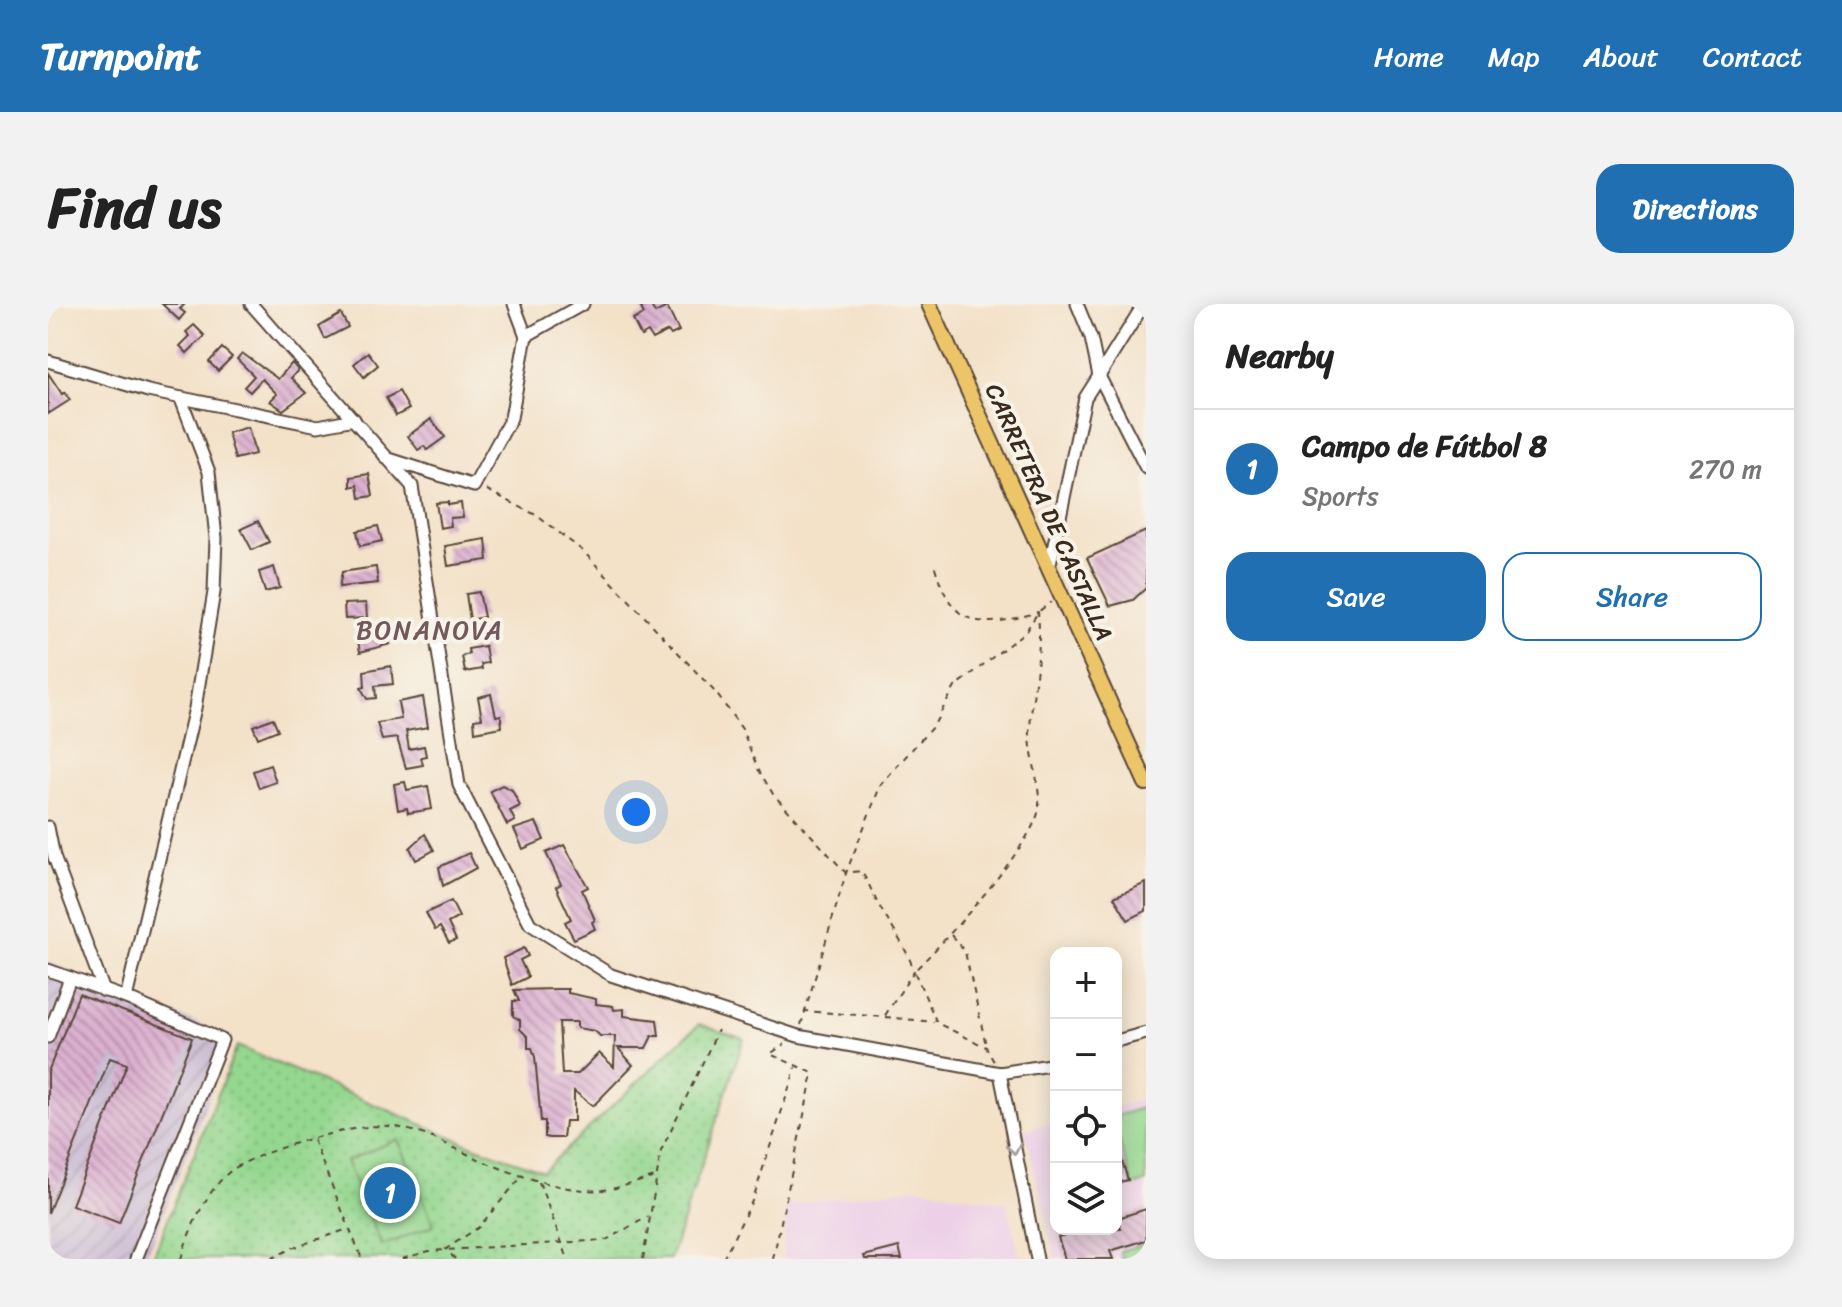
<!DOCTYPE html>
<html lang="en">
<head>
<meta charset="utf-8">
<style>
	body { margin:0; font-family:Sriracha,sans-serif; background:#f2f2f2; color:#222 }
	.controls { position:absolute; right:24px; bottom:24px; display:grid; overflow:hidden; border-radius:16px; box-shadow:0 4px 20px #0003 }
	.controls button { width:72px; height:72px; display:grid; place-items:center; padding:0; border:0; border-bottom:2px solid #e0e0e0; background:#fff; color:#222; font:40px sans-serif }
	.you { position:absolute; left:588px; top:508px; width:28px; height:28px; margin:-20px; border:6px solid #fff; border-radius:50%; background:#1a73e8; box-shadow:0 0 0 12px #1a73e833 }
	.badge { display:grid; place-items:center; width:52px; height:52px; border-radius:50%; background:#1f6fb2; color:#fff; font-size:26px; font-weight:700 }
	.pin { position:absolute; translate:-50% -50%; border:4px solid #fff; box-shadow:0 2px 8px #0006 }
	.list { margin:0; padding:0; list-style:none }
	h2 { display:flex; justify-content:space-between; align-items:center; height:104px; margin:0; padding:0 32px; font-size:34px }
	h2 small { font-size:26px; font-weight:400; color:#767676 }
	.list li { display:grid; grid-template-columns:52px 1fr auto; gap:24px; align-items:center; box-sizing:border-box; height:120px; padding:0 32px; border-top:2px solid #e0e0e0 }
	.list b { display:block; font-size:30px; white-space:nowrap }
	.list p { margin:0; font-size:26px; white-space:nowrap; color:#767676 }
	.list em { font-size:26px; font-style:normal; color:#767676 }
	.actions { display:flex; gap:16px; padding:24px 32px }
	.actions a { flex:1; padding:18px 0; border:2px solid #1f6fb2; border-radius:24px; text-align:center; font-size:28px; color:#1f6fb2 }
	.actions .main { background:#1f6fb2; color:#fff }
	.icon { flex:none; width:44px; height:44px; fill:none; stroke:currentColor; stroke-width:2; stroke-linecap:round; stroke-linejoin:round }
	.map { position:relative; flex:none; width:1098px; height:955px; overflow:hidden; border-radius:24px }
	header { display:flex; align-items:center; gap:48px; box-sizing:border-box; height:112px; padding:0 40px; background:#1f6fb2; color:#fff }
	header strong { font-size:38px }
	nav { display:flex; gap:44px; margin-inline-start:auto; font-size:28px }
	.intro { display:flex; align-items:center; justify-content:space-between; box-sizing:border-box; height:192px; padding:0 48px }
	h1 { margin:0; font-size:56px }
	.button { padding:20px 36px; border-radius:24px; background:#1f6fb2; color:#fff; font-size:28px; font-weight:700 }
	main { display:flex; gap:48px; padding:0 48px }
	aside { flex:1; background:#fff; border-radius:24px; box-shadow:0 4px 20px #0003 }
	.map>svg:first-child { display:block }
	.built { fill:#edd0e8 }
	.industrial { fill:url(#industrial-furrows) }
	.grass { fill:url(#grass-dots); stroke:#688056; stroke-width:2 }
	.pitch { fill:#94d78f; stroke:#688056; stroke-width:2 }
	.building { fill:url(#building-back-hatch); fill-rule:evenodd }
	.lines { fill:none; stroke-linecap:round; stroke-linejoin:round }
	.minor-casing { stroke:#574538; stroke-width:15 }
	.major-casing { stroke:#574538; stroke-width:18 }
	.path { stroke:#574538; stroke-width:2; stroke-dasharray:6 6; stroke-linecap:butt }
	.minor { stroke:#fff; stroke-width:11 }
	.major { stroke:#edc569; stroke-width:14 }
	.oneway { stroke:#a79f9a }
	.labels { text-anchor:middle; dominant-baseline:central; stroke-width:8; stroke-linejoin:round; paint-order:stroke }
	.street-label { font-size:24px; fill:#3b2a1e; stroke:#f7f3e8 }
	.neighbourhood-label { font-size:26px; letter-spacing:2px; fill:#73595c; stroke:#f7f3e8 }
</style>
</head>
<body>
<header>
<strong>Turnpoint</strong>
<nav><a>Home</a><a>Map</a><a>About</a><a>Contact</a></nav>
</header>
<div class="intro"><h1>Find us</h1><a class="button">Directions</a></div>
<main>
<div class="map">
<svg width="1098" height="955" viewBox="0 0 1098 955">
	<defs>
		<pattern id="industrial-furrows" width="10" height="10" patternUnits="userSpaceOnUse" patternTransform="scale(2)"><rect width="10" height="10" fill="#ccbed4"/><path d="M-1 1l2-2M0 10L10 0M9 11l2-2" fill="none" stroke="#b0a3b6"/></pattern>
		<pattern id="grass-dots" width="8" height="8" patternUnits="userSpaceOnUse" patternTransform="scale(2)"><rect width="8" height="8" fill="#94d78f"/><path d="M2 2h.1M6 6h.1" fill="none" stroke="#80b97b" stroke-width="1.8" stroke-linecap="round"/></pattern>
		<pattern id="building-back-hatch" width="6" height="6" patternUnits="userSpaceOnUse" patternTransform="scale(2)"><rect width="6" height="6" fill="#dbb0d0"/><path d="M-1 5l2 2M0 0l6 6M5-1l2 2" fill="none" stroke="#b38fa8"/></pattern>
	</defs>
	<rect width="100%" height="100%" fill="#f7f3e8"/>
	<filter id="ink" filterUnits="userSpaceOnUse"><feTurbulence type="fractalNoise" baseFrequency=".0125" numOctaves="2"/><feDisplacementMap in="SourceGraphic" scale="16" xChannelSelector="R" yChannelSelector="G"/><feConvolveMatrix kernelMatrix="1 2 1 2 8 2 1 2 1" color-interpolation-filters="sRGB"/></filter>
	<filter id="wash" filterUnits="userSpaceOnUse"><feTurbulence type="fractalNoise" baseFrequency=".006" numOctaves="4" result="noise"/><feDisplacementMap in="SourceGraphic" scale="32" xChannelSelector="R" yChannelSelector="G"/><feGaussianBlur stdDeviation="1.8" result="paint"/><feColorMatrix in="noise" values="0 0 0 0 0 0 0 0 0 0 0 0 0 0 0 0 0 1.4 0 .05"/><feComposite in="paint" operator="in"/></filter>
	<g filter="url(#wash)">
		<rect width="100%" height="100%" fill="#f3e1c8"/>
		<g class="built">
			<path d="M1098,795v160h-90l-31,-129 31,-8v107h60v-122z"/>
			<path d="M868,883l91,16 13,56h-238l5,-54z"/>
		</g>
		<path class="industrial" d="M0,658l184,75 -86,222h-98z"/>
		<g class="grass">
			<path d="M651,720l45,15 -74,220h-518l85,-213 231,98 75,27z"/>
			<path d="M1098,939v16h-24l-2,-8z"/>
		</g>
		<g class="pitch">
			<path d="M1097,803l1,75 -13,4 -17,-55v-15z"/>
			<path d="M350,835l36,86 -52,21 -36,-85z"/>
		</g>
		<g id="blocks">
			<g class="building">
				<path d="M114,0h23l-5,5 5,4 -6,7z"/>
				<path d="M602,0l5,9 12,-6 12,24 -8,4 -3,-4 -16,8 -4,-7 -7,4 -8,-16 11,-6 -3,-6z"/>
				<path d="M293,10l7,13 -23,12 -6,-12z"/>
				<path d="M146,21l11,11 -18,17 -7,-7 10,-10 -4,-4z"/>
				<path d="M174,44l10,9 -14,14 -9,-9z"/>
				<path d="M320,48l10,13 -14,12 -10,-13z"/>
				<path d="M194,49l36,26 14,-16 6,7 -7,8 15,15 -23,17 -13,-9 7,-7 -15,-15 -12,13 -6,-5 10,-11 -17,-17z"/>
				<path d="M0,69l14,21 3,-2 5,8 -22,14z"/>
				<path d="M351,87l10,18 -13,7 -10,-18z"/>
				<path d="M383,115l14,18 -18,13 -3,-4 -6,4 -10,-14z"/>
				<path d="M200,123l7,27 -20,5 -7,-26z"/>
				<path d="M321,170l4,22 -13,2 -2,-13 -7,2v-10z"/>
				<path d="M400,198v3l13,-2 2,14 -13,1 1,8 -11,2 -4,-25z"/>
				<path d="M210,217l11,21 -17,8 -11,-21z"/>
				<path d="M330,222l4,15 -22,5 -3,-15z"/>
				<path d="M1098,227v57l-13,12 -23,6 -23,-48z"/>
				<path d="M438,235l2,21 -40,6 -3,-20z"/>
				<path d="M226,263l6,21 -15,4 -6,-20z"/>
				<path d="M328,263l2,16 -39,4 3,-15z"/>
				<path d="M431,288l5,25 -14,3 -4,-26z"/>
				<path d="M318,299l1,15 -22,1 -1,-15z"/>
				<path d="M335,328l7,12 -30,8 -3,-17z"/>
				<path d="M437,342l3,17 -7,1 1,5 -17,3 -3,-16 7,-2 -1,-5z"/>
				<path d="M343,362l2,18 -18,2 1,12 -9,1 -6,-11 4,-1 -1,-16z"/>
				<path d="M443,390l5,22 5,-1 1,12 -27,5 -1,-13 8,-1 -4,-21z"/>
				<path d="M375,393l5,30 -22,4 3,18 15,-3 2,10 -5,1 2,8 -17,3 -9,-30 -15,2 -5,-17 24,-4 -3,-17z"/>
				<path d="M225,414l5,12 -20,8 -5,-12z"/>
				<path d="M222,461l6,17 -17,6 -6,-17z"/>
				<path d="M357,478l2,8 21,-4 4,23 -24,4 -1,-5 -9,2 -4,-26z"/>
				<path d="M454,481l10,5 8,16 -10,5 5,10 -8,4 -17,-34z"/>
				<path d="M488,518l8,18 -21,9 -9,-20z"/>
				<path d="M377,530l9,16 -18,10 -6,-12z"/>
				<path d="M516,541l24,42 -6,3 13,30 -3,2 3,7 -21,10 -9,-17 6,-3 -15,-32 5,-3 -15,-31z"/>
				<path d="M421,549l7,15 -33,18 -4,-19z"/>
				<path d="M1098,579v28l-18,9 -14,-23z"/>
				<path d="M403,597l8,16 -11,6 8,17 -7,3 -9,-16 -5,3 -9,-17z"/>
				<path d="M476,644l4,8 -8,4 8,17 -16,8 -9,-27z"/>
				<path d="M509,685h11v4l28,6v5l17,2 1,4 10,-1v7l33,4 2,16h-7l-6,12h-28l15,17 -40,41 -19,-15v30h-9l-2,17h-14l-4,-1v-16h-4l-6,-64 -3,-9h-4v-11l-8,-8v-9l-7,-4v-15h6l-5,-11zM511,718h18v6l18,3 5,5h15l-1,31 -15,-14 -21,21h-16z"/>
				<path d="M31,690l113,44 -73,185 -47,-18 55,-141 -17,-6 -62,155v-141z"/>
				<path d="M1070,844l10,32 -12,3v-34z"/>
				<path d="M1098,905v31l-36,11 3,8h-48l-7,-22 24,-8h39l-3,-11z"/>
				<path d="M851,943l3,12h-37l-1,-3z"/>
			</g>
		</g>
	</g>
	<g filter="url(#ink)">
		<use href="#blocks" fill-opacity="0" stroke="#574538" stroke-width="2"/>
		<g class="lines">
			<defs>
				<g id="minor">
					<path d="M203,0l161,182 47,299 71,139 81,51 187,61 202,37 56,-9"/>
					<path d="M1096,0l-45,72 47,92"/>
					<path d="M478,32l57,-32"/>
					<path d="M0,57l100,30 170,35 36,-7"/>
					<path d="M338,154l88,28 37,-68 15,-82 -12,-32"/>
					<path d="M1002,260l35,-166 14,-22 -8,-38 -14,-34"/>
					<path d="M0,523l6,30 50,134"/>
					<path d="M0,666l78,28 96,42 -86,219"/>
					<path d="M78,694l69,-290 19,-116 2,-54 -7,-66 -28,-73"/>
					<path d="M0,733l22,-59"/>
					<path d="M1068,737l30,-8"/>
					<path d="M952,769l37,186"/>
				</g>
				<path id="major" d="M881,0l217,479"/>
			</defs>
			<use href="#minor" class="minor-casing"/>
			<use href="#major" class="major-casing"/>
			<g class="path">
				<path d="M439,186l49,25 47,36 133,142 26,36 16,40 15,25 73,79 14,-2c8,9 10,17 15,27 13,26 30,45 39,73l-30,46 -79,-6"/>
				<path d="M887,263c18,63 47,62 103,45 4,45 -5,72 -8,116 -1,26 10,52 9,79 -1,33 -99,140 -125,164l23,52 49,24 8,15"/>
				<path d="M903,631l14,17 21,93"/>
				<path d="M837,713l49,5"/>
				<path d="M753,721l45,-152 35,-89 53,-59 21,-38 71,-56 12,-19 13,-10"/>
				<path d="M265,836l49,119"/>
				<path d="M491,878l29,77"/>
				<path d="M133,955c8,-29 24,-65 46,-85 23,-22 129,-51 161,-48 31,3 59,19 86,31 32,15 94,37 129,33 18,-2 36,-9 53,-13"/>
				<path d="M223,955l21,-11 56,-19"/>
				<path d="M354,955l27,-8 177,-11 43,-24"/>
				<path d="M407,955l-9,-10 33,-22 44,-52"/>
				<path d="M595,955l18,-108 57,-121"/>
				<path d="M675,955l30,-60 43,-132"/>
				<path d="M725,955l40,-186 -43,-19 15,-10"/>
			</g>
			<use href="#minor" class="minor"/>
			<use href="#major" class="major"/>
		</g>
		<defs><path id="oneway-chevron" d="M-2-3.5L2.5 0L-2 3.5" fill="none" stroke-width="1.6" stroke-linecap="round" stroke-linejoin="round" transform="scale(2)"/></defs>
		<use class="oneway" href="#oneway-chevron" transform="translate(966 845) rotate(79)"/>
	</g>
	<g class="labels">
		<g class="street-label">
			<text transform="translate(1001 208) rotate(66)">CARRETERA DE CASTALLA</text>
		</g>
		<g class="neighbourhood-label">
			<text x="382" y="326">BONANOVA</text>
		</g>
	</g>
</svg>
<div class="controls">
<button>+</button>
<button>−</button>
<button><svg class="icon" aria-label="locate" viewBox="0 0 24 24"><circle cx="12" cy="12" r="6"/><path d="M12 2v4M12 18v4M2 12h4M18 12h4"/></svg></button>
<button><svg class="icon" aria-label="layers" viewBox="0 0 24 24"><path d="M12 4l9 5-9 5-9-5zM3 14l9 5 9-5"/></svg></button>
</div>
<div class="you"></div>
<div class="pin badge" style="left:342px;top:889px">1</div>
</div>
<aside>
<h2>Nearby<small></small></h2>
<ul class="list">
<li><span class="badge">1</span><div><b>Campo de Fútbol 8</b><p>Sports</p></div><em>270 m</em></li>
</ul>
<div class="actions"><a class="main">Save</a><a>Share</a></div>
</aside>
</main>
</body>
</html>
